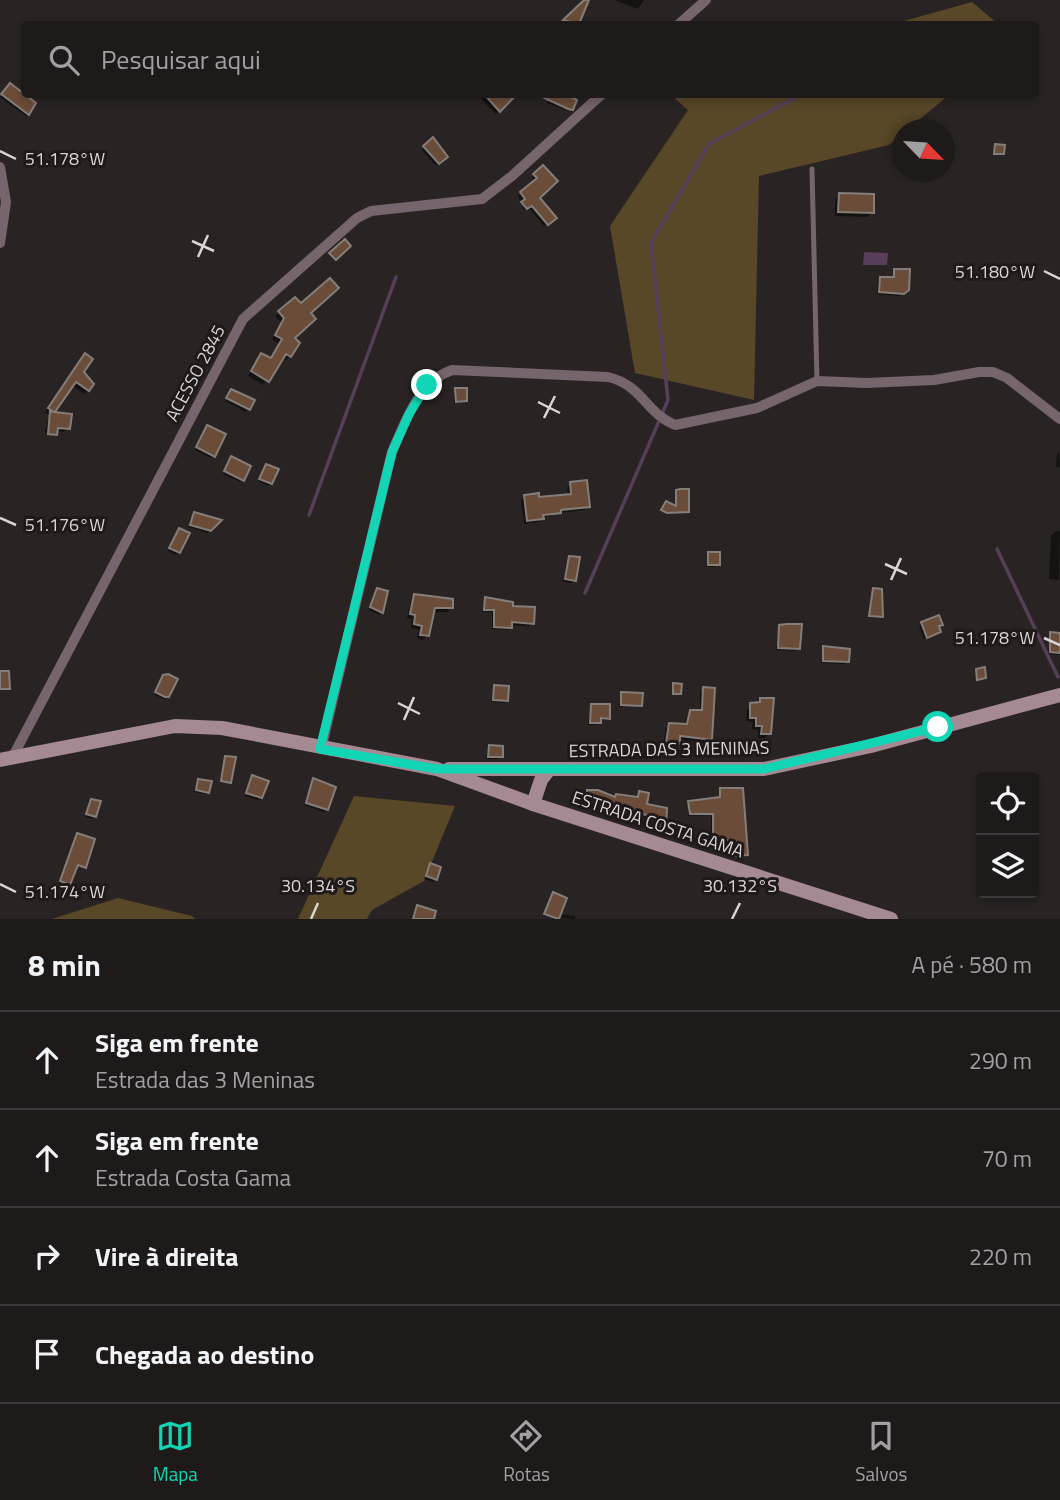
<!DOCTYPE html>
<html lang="pt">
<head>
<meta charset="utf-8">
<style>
	body { margin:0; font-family:"Titillium Web",sans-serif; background:#2c2727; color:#f1f3f6 }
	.controls { position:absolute; right:21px; bottom:21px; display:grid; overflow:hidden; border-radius:7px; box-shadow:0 4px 10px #0003 }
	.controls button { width:63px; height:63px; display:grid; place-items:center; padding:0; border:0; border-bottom:2px solid #3c3839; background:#1f1a1a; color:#f1f3f6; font:35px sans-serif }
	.compass { position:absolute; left:892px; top:119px; width:63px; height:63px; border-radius:50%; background:#1f1a1a; box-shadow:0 4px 10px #0003; rotate:115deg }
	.stop { position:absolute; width:21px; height:21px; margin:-16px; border:5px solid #11d5b4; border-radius:50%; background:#fff }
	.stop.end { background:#11d5b4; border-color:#fff; box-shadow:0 2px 7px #0008 }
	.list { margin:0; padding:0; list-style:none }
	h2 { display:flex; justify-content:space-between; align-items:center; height:91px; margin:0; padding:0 28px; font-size:30px }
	h2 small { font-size:23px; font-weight:400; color:#a1a1a2 }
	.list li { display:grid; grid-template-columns:46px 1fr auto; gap:21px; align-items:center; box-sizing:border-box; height:98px; padding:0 28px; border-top:2px solid #3c3839 }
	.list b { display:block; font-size:26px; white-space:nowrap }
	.list p { margin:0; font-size:23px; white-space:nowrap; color:#a1a1a2 }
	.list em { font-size:23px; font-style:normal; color:#a1a1a2 }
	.icon { flex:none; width:38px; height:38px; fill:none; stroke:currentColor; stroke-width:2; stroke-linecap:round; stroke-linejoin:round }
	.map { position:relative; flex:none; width:1060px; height:919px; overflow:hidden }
	.search { position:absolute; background:#1f1a1a; box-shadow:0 4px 10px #0003; left:21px; right:21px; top:21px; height:77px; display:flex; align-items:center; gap:18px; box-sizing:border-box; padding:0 24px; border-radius:7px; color:#a1a1a2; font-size:26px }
	.sheet { height:483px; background:#1f1a1a }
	nav { display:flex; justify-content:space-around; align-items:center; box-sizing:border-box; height:98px; border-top:2px solid #3c3839; background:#1f1a1a; font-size:19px; color:#a1a1a2 }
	nav a { display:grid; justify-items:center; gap:4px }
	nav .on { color:#11d5b4 }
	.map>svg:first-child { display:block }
	.forest { fill:#584828 }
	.water { fill:#563f59 }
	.shadow { fill:#0007 }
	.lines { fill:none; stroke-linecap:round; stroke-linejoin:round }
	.stream { stroke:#563f59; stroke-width:3.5 }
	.building { fill:#6b4c38; stroke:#847e7b; stroke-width:2 }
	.service { stroke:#76656c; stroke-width:5 }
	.minor { stroke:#76656c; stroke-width:10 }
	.secondary { stroke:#a58a94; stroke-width:14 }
	.route { stroke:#11d5b4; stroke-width:9 }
	.ticks { fill:none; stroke:#d9d5d5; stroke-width:2.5 }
	.labels { text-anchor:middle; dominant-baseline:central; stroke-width:6; stroke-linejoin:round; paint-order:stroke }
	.street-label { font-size:18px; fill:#d9d5d5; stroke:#1f1a19 }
	.ticks-label { font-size:18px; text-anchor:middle; fill:#d9d5d5; stroke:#1f1a19; stroke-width:6; stroke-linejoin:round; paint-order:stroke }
</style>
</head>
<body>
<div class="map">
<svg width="1060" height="919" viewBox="0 0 1060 919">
	<rect width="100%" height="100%" fill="#292323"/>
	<g class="forest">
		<path d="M972,2l26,22h-105z"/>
		<path d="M671,95h278l-41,34 -6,1v4l-13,11 -130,31 -5,224 -119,-27 -25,-147 78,-116z"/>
		<path d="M354,796l101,10 -31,75 -52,29 -5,9h-69z"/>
		<path d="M118,898l74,18 3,3h-143z"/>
	</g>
	<path class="water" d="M864,252l24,1 -1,12h-24z"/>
	<g class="shadow">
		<path d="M587,0l-7,24 -17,-2z"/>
		<path d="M614,0h30l-6,9z"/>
		<path d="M10,85l18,29 -2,2 -26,-19z"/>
		<path d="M485,94h30l-19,20 -15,-15z"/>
		<path d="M551,94l20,15 -3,2 -21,-8z"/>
		<path d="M433,140l12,17 -9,9 -14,-16z"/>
		<path d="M543,167l-5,31 16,20 -10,8 -16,-19 -4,3 -6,-14 17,-14 -3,-4z"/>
		<path d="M840,195l32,17 -4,5 -33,-1v-17z"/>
		<path d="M895,271l12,18 -7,7 -23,-2 1,-13 14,-2z"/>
		<path d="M295,299l13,14 -15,25 -3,18 -4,4 -4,-2 -19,27 -15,-9 10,-17 12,1 9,-16 -7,-5 10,-16 -7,-7z"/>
		<path d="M82,360l-1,12 7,18 -4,4 -12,-9 -20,28 16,15 -4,4 -8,-1 -1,4 -10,-3 4,-17 -4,-3z"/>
		<path d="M456,390l9,11 -2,2h-9z"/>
		<path d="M229,394l23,7 -4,8 -2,3 -21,-11z"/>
		<path d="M205,430l9,26 -3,2 -16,-8z"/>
		<path d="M1059,452l1,15h-4l1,-12z"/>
		<path d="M229,461l14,19 -3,2 -17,-8z"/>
		<path d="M264,468l7,15 -3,3 -10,-5z"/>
		<path d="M571,484l17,23 -4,3 -25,3 -17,5 -4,4 -14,2 -3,-24 4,-4 13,3 30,-3 -1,-9z"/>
		<path d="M677,492l9,19 -26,1 6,-9 8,4z"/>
		<path d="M194,514l25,7 -12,12 -19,-6z"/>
		<path d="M179,530v22l-3,3 -8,-4z"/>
		<path d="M1056,531h4l-1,49 -10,-1 2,-43z"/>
		<path d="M709,554l9,10 -3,3h-9z"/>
		<path d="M569,558l6,22 -3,3 -9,-1z"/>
		<path d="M378,590l8,2 -7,23 -10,-5z"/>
		<path d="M873,590l8,26 -2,2h-11z"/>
		<path d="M415,596l36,12 -4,4h-15l-5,23 -4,5 -6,-2 2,-8 -8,-2 1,-9 -5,-1 4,-18z"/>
		<path d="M486,599l25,8 21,17 -3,2 -19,-1 -2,5 -16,-1v-17h-10z"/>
		<path d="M922,623l19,1 -4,4 2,4 -15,7 -5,-13z"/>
		<path d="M780,626l18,22 -3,3 -19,-1z"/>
		<path d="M1051,634l9,1v20l-12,-1z"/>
		<path d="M824,648l23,13 -2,3 -24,-1z"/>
		<path d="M164,677l4,19 -3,3 -11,-4z"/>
		<path d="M495,686l12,15 -3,2 -13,-1z"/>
		<path d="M704,689l6,51 -4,3 -28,-4 -4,8h-11l3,-19 3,-3h15l6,-14 10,1v-19z"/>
		<path d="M622,694l19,11 -22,2z"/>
		<path d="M761,699l9,34 -5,5h-7v-8l-6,-1 1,-7 -7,-1 1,-11z"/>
		<path d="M591,706l17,12 -9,2 -2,5h-9z"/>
		<path d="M489,747l12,9 -3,3h-12z"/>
		<path d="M253,777l8,21 -3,2 -13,-4z"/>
		<path d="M198,780l10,12 -3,2 -11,-2z"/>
		<path d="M314,780l12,29 -2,3 -20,-7z"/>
		<path d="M720,789l26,65 -3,2 -12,1 -2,-16 -18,2v-28l-23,1 1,-14 30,-3z"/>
		<path d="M588,792l26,7 23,-1 3,-6 5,14 21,3 -2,19 -8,1 1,-9 -18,-4 -3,6 -51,-13z"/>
		<path d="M91,801l4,16 -3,2 -7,-2z"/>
		<path d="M77,835l7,32 -9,-1 -9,20 -7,-3z"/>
		<path d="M430,865l5,14 -2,3 -9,-3z"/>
		<path d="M553,894l6,20 16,2v3l-32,-3z"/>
	</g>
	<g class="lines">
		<g class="stream">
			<path d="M309,515l87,-238"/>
			<path d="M997,549l61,128"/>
			<path d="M585,593l83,-193 -17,-157 58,-99 93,-50"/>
		</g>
	</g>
	<g class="building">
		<path d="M584,0h5l-10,24 -16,-4z"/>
		<path d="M10,83l26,20 -7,12 -28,-21z"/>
		<path d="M484,94h33l-17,18z"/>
		<path d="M536,94h29l12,6 -4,10 -5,-1z"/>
		<path d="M433,137l15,20 -9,7 -16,-18z"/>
		<path d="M995,144l10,1 -1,9h-10z"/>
		<path d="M543,165l15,16 -18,17 17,20 -9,7 -16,-19 -5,3 -6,-7 4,-3 -5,-7 17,-14 -4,-4z"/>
		<path d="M839,193l35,1v19l-36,-1z"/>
		<path d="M345,239l6,7 -15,14 -7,-7z"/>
		<path d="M894,269h16l-1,21 -5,4 -25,-2 1,-15h14z"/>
		<path d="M330,278l9,10 -28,25 5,6 -21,19 5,5 -9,14 -5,-3 -17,28 -18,-11 10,-18 10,5 11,-19 -7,-4 9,-17 -6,-7 17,-14 6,6z"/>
		<path d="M85,353l8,6 -9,13 10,12 -5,7 -13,-9 -21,30 17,2 -2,15 -12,-1 -1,7 -9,-1 2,-23 4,1 -6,-4z"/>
		<path d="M455,388h12v13l-11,1z"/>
		<path d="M231,389l24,11 -5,10 -24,-12z"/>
		<path d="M207,425l19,9 -11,23 -19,-10z"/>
		<path d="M231,456l20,10 -7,15 -20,-10z"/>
		<path d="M266,464l13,5 -7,15 -13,-5z"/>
		<path d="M587,480l3,27 -29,3v3l-18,2 1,4 -17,2 -3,-26 15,-2v4l32,-3 -1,-12z"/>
		<path d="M680,489h9v23l-22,1 -6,-3 5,-9 10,5v-16z"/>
		<path d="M194,512l28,8 -11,11 -21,-6z"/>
		<path d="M179,528l11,5 -10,20 -11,-5z"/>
		<rect x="708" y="552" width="12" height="13"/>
		<path d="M569,556l11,1 -4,24 -11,-2z"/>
		<path d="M377,588l11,3 -5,22 -13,-6z"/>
		<path d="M873,588l9,1 1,28 -14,-1z"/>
		<path d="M414,594l39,5v9h-18l-6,28 -9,-1 2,-9 -8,-2 1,-9 -5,-1z"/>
		<path d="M485,597l28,5v4l22,1 -1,17 -22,-2v6l-18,-1v-17h-10z"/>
		<path d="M939,615l4,10 -4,1 2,6 -14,6 -6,-16z"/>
		<path d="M787,624h15l-2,25 -22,-1 1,-23z"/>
		<path d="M1050,632l10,1v20l-10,-1z"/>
		<path d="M823,646l27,3 -1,13 -26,-1z"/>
		<path d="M985,667l1,11 -9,2 -1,-11z"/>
		<path d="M0,671h9l1,18h-10z"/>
		<path d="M168,674l10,5 -9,18h-4l-10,-5 8,-17z"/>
		<path d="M673,683l9,1 -1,10h-8z"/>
		<path d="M494,685l15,1 -1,15 -15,-1z"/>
		<path d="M703,687l12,1 -3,52 -32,-4v8l-14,-1 3,-20 18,1 3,-14h12z"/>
		<path d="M621,692l22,1 -1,13 -21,-1z"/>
		<path d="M760,698h14l-3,36h-10l1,-8h-6v-8h-6v-15l10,-1z"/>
		<path d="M591,704h19v15l-9,-1v5h-11z"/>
		<path d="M489,745l14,1v11h-15z"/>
		<path d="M225,756l11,1 -5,26 -10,-2z"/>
		<path d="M252,775l17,6 -7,17 -16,-5z"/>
		<path d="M313,778l23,9 -8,23 -22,-7z"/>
		<path d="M198,779l14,2 -3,12 -13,-3z"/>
		<path d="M720,788h23l5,67 -16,1 -1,-16 -18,1v-27h-23l-2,-13 32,-4z"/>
		<path d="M587,790h11l17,7 1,-3 22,3 1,-6 10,2 -2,11 20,4 -1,20 -9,-1 2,-9 -17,-4 -2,6 -54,-12z"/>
		<path d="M91,799l10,2 -5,16 -10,-3z"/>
		<path d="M77,833l18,6 -9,29 -8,-3 -8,20 -10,-4z"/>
		<path d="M430,863l11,4 -4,13 -11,-4z"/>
		<path d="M553,892l14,6 -8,21 -15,-5z"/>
		<path d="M417,905l19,6 -2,8h-21z"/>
	</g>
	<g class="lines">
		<path class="service" d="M812,169l5,212"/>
		<g class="minor">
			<path d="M679,24l27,-24"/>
			<path d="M0,167l6,35 -6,41"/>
			<path d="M321,749l71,-297c14,-31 26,-70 60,-82l156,7c34,8 38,36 67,48l82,-17 60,-27 50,2 67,-3 45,-8h14l14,6 53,41"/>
			<path d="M12,758l231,-439 114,-101 14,-7 111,-12 30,-23 90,-82"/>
		</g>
		<g class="secondary">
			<path d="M0,760l175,-34 47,2 215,41 96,35 358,115"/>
			<path d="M449,769h315l107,-23 189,-51"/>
			<path d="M533,804l8,-24 7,-9"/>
		</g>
	</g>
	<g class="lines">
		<path class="route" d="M427,385l-18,29 -17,38 -72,297 117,20h327l174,-42"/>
	</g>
	<path class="ticks" d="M0,151l16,8M192,241l22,10M198,257l10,-22M1044,271l16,8M538,402l22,11M544,418l11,-22M0,518l16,7M885,564l22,10M891,580l10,-22M1044,638l16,7M398,703l22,11M404,720l10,-23M0,884l16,8M311,919l7,-16M732,919l8,-16"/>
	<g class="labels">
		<g class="street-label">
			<text transform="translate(195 373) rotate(-62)">ACESSO 2845</text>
			<text transform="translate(669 749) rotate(-1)">ESTRADA DAS 3 MENINAS</text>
			<text transform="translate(658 824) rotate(18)">ESTRADA COSTA GAMA</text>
		</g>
	</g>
	<g class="ticks-label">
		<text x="65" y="165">51.178°W</text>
		<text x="995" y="278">51.180°W</text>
		<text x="65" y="531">51.176°W</text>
		<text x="995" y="644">51.178°W</text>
		<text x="740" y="892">30.132°S</text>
		<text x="318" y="892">30.134°S</text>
		<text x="65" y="898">51.174°W</text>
	</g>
</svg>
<div class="controls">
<button><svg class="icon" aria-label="locate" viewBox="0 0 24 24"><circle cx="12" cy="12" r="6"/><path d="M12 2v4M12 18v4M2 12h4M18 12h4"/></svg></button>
<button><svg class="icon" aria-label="layers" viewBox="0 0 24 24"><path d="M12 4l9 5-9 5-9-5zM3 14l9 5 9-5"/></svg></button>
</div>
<svg class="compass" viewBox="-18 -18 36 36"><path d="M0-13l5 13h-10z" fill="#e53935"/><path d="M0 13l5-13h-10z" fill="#a1a1a2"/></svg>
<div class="stop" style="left:938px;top:727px"></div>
<div class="stop end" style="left:427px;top:385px"></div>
<div class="search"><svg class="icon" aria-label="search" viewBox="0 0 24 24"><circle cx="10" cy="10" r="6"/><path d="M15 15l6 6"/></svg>Pesquisar aqui</div>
</div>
<section class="sheet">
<h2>8 min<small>A pé · 580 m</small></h2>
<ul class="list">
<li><svg class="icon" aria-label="ahead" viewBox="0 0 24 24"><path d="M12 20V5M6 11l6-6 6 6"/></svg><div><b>Siga em frente</b><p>Estrada das 3 Meninas</p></div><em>290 m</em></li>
<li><svg class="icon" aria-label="ahead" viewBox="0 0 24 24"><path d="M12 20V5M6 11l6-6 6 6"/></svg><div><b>Siga em frente</b><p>Estrada Costa Gama</p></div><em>70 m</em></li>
<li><svg class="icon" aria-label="right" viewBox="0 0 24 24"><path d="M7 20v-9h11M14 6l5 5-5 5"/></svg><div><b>Vire à direita</b></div><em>220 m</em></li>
<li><svg class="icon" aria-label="arrive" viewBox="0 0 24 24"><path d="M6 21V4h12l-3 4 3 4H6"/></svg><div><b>Chegada ao destino</b></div></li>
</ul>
</section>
<nav>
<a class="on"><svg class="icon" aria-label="map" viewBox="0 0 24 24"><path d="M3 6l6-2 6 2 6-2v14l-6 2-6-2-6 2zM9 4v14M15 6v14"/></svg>Mapa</a>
<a><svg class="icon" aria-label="directions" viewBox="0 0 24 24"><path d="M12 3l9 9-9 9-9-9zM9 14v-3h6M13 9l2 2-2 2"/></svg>Rotas</a>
<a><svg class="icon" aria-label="saved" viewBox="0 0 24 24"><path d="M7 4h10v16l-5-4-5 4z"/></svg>Salvos</a>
</nav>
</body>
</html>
